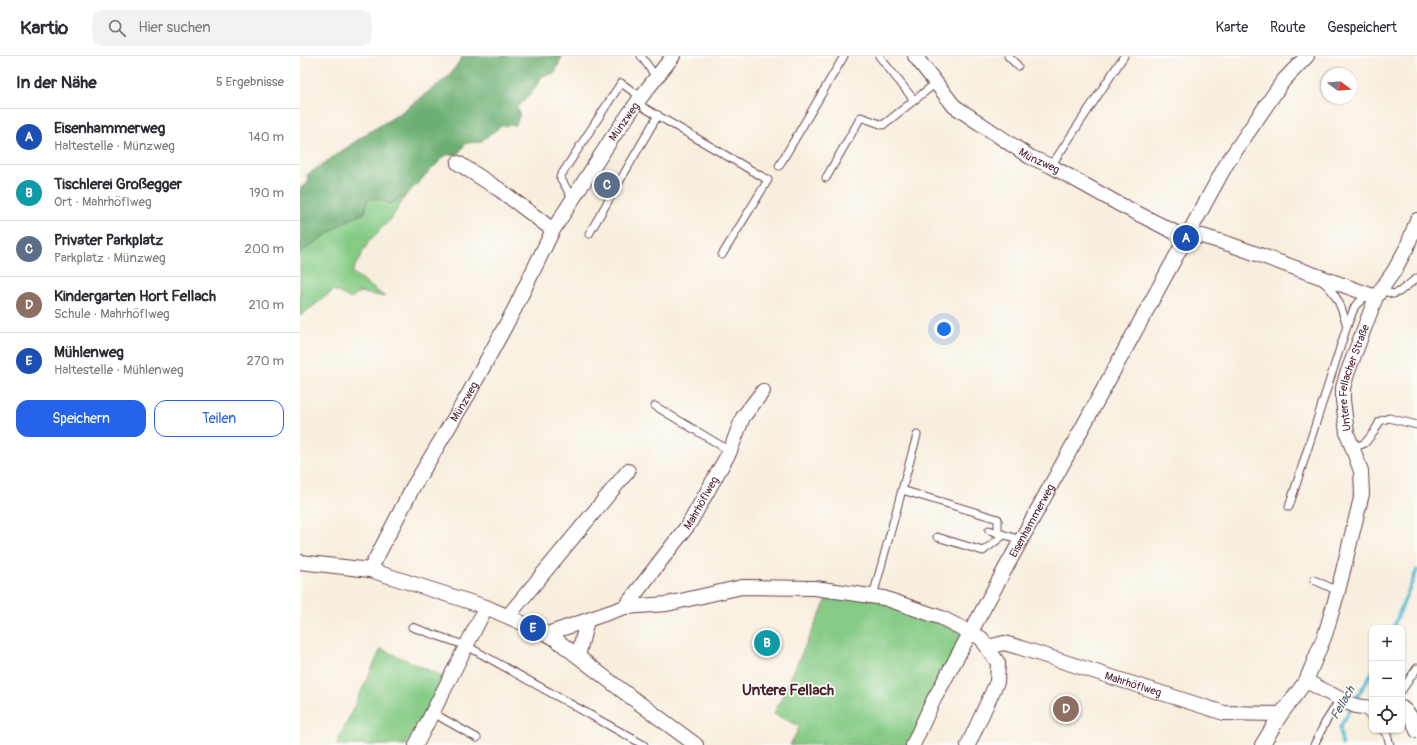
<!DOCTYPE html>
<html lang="de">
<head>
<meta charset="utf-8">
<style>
	body { margin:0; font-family:Pangolin,sans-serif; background:#f2f2f3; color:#2b2b33 }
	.controls { position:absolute; right:12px; bottom:12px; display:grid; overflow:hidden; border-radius:8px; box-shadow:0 1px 3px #0004 }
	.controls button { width:36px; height:36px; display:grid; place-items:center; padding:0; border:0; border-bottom:1px solid #e1e1e2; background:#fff; color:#2b2b33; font:20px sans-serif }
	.compass { position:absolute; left:1021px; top:12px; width:36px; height:36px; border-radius:50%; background:#fff; box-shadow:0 1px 3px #0004; rotate:106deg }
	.you { position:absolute; left:644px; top:273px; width:14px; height:14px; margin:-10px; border:3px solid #fff; border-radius:50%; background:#1a73e8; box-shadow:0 0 0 6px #1a73e833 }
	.badge { display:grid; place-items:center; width:26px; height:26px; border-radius:50%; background:#2563eb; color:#fff; font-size:13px; font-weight:700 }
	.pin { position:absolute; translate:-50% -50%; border:2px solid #fff; box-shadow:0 1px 4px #0006 }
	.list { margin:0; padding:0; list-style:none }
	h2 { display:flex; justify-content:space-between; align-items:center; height:52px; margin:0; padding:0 16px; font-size:17px }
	h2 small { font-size:13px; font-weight:400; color:#7c7c81 }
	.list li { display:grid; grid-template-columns:26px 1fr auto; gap:12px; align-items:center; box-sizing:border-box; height:56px; padding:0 16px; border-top:1px solid #e1e1e2 }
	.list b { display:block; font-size:15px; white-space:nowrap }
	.list p { margin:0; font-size:13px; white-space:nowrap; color:#7c7c81 }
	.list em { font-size:13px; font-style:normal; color:#7c7c81 }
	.actions { display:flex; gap:8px; padding:12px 16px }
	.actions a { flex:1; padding:9px 0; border:1px solid #2563eb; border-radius:12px; text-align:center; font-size:14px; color:#2563eb }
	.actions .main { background:#2563eb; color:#fff }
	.icon { flex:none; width:22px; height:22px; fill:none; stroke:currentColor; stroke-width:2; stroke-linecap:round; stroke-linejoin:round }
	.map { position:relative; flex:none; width:1117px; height:689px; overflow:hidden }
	header { display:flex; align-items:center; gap:24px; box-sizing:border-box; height:56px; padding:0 20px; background:#fff; border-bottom:1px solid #e1e1e2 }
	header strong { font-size:19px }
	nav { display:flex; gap:22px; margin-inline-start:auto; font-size:14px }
	.search { width:280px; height:36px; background:#f2f2f3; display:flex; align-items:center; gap:10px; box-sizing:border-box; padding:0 14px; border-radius:12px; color:#7c7c81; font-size:15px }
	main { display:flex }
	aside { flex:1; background:#fff }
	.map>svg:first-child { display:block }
	.green { fill:#85cb85; stroke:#687558 }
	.forest { fill:#6caf72; stroke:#5b674e }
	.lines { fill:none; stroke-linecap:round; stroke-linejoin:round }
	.stream { stroke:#53bbd0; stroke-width:3.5 }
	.lane-casing { stroke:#643e46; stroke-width:9 }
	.street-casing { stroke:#643e46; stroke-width:16 }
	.lane { stroke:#fff; stroke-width:7 }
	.street { stroke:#fff; stroke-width:14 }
	.labels { text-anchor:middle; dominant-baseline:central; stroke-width:3.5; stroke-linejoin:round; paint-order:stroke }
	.street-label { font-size:11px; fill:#4a1f2b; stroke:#fdfcf7 }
	.water-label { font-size:12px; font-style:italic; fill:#4e5d6d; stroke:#fdfcf7 }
	.district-label { font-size:15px; font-weight:bold; fill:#4a1f2b; stroke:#fdfcf7 }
</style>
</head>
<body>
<header>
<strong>Kartio</strong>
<div class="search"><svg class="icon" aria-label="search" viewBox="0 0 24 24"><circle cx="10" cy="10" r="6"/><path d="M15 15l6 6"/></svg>Hier suchen</div>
<nav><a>Karte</a><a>Route</a><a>Gespeichert</a></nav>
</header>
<main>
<aside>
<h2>In der Nähe<small>5 Ergebnisse</small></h2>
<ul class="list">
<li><span class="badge" style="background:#1a4fb4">A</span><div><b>Eisenhammerweg</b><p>Haltestelle · Münzweg</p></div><em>140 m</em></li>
<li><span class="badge" style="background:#0f9aa8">B</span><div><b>Tischlerei Großegger</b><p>Ort · Mahrhöflweg</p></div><em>190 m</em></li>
<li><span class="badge" style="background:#5c6f8a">C</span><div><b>Privater Parkplatz</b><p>Parkplatz · Münzweg</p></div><em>200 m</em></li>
<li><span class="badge" style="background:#8d6e63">D</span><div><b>Kindergarten Hort Fellach</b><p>Schule · Mahrhöflweg</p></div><em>210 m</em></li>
<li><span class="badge" style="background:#1a4fb4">E</span><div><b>Mühlenweg</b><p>Haltestelle · Mühlenweg</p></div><em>270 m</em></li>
</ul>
<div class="actions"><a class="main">Speichern</a><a>Teilen</a></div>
</aside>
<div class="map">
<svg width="1117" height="689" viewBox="0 0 1117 689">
	<rect width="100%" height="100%" fill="#fdfcf7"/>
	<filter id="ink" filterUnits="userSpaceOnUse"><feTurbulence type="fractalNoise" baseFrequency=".025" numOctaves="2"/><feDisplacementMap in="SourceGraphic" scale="8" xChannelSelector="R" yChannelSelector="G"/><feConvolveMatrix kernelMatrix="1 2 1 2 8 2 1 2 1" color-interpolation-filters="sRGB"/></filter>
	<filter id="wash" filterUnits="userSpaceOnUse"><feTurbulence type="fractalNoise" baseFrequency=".012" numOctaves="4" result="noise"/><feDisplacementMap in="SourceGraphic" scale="16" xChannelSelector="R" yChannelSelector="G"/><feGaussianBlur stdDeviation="0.9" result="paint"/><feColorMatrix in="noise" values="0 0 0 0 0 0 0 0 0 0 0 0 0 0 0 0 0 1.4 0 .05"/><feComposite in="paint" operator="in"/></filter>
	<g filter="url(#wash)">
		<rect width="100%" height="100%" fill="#f8eede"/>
		<g class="green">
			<path d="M106,139l-15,24 -22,22 -17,31 33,25 -26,-5 -8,7 -17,-9 -34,26v-63l46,-32 19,-8 3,-14 10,-1 12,6z"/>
			<path d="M530,536l53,8 82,34 -57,111h-118l10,-19 -26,-12z"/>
			<path d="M81,593l63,28 -38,68h-70z"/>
		</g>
		<path class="forest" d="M163,0h99l-7,17 -13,3 -8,14 -17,18 3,5 -4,12 -15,1 -21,16 -14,1 -8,11 -12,1 -40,40 -16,9 -12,-6 -10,1 -3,13 -19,9 -46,32v-65l9,-6 -2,-7 59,-41 33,-20 50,-38z"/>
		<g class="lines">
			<g class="stream">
				<path d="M1093,572l24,-58"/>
				<path d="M1054,646l18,-30"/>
				<path d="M1042,689l-2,-18 11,-19"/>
			</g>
		</g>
	</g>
	<g filter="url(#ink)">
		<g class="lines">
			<defs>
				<g id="lane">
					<path d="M341,0l15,21"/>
					<path d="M579,0l35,44"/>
					<path d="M708,0l10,10"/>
					<path d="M336,47l132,77 -46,75"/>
					<path d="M479,110l65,-110"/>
					<path d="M751,110l73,-110"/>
					<path d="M526,122l35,-61 22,8 53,-42"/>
					<path d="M272,142l-12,-21 61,-94 20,14"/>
					<path d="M289,178l69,-119"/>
					<path d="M1081,234l12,4 6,-2 18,-14"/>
					<path d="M1047,270l8,-20 13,-12"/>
					<path d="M355,350l75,45"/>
					<path d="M1053,392l12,-5 9,-11 6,-11 9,-3 28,7"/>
					<path d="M602,434l96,29v14"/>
					<path d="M989,451l58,-181c-5,-17 -10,-33 -24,-44"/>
					<path d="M689,474l32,10"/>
					<path d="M637,481l46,14 21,-16"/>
					<path d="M1014,524l24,11"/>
					<path d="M573,540l44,-161"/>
					<path d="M112,571l55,19 177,99"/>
					<path d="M1102,634l15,-22"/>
					<path d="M1063,652l9,11"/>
					<path d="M133,657l44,25"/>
					<path d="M1083,674l4,5 3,10"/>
					<path d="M1014,689l11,-22 15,-24"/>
				</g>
				<g id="street">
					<path id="s1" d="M615,0l39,50 76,51 21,9 66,37 69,35"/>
					<path d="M158,107l42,27 53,40"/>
					<path d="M886,182l16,-2 27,8 147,53"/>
					<path d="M0,506l70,8 116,37 61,27 7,4 66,51 76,56"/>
					<path id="s2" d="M70,514l43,-83 55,-92 46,-85 39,-80 59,-92 29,-41 32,-41"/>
					<path id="s3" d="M325,551l64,-83 41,-73 13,-34 20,-26"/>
					<path d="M208,560l120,-145"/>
					<path d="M247,578l78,-27 42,-3 75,-17 73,1 69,10 58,20 39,20 17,25 -1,19 -29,63"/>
					<path id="s4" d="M688,591l16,-4 14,4 206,66 57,1"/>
					<path d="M278,600l9,-35"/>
					<path d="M1006,625l40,21 10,4 16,2"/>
					<path d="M1102,652c8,6 12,13 15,23"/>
					<path d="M116,689l70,-138"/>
					<path id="s5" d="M613,689l20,-44 294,-538 56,-82 24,-25"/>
					<path id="s6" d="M962,689l19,-31 25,-33 19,-46 13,-44 24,-97 -1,-23 -14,-38 -4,-33v-12l4,-14 29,-77 18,-26 13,-24 10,-27"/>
				</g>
			</defs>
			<use href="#lane" class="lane-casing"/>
			<use href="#street" class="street-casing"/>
			<use href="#lane" class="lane"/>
			<use href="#street" class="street"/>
		</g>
	</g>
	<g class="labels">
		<g class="street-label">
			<text stroke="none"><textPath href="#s2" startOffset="516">Münzweg</textPath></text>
			<text stroke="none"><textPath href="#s1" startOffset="165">Münzweg</textPath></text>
			<text stroke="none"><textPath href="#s6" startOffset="394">Untere Fellacher Straße</textPath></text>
			<text stroke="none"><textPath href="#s2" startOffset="193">Münzweg</textPath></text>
			<text stroke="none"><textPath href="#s3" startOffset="129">Mahrhöflweg</textPath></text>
			<text stroke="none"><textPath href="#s5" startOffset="254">Eisenhammerweg</textPath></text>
			<text stroke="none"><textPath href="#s4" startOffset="152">Mahrhöflweg</textPath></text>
		</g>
		<g class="water-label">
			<text transform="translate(1043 647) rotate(-60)">Fellach</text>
		</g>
		<g class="district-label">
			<text x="488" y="634">Untere Fellach</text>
		</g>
	</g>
</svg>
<div class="controls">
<button>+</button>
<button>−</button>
<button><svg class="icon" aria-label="locate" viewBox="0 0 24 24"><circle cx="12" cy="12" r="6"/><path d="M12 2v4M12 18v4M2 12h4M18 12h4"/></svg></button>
</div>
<svg class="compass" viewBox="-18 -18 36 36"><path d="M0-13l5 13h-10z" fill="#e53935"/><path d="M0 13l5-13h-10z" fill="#7c7c81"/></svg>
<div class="you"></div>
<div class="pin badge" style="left:886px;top:182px;background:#1a4fb4">A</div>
<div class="pin badge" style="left:467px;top:587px;background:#0f9aa8">B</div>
<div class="pin badge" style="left:307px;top:129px;background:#5c6f8a">C</div>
<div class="pin badge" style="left:766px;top:653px;background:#8d6e63">D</div>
<div class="pin badge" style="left:233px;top:572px;background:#1a4fb4">E</div>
</div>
</main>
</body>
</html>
